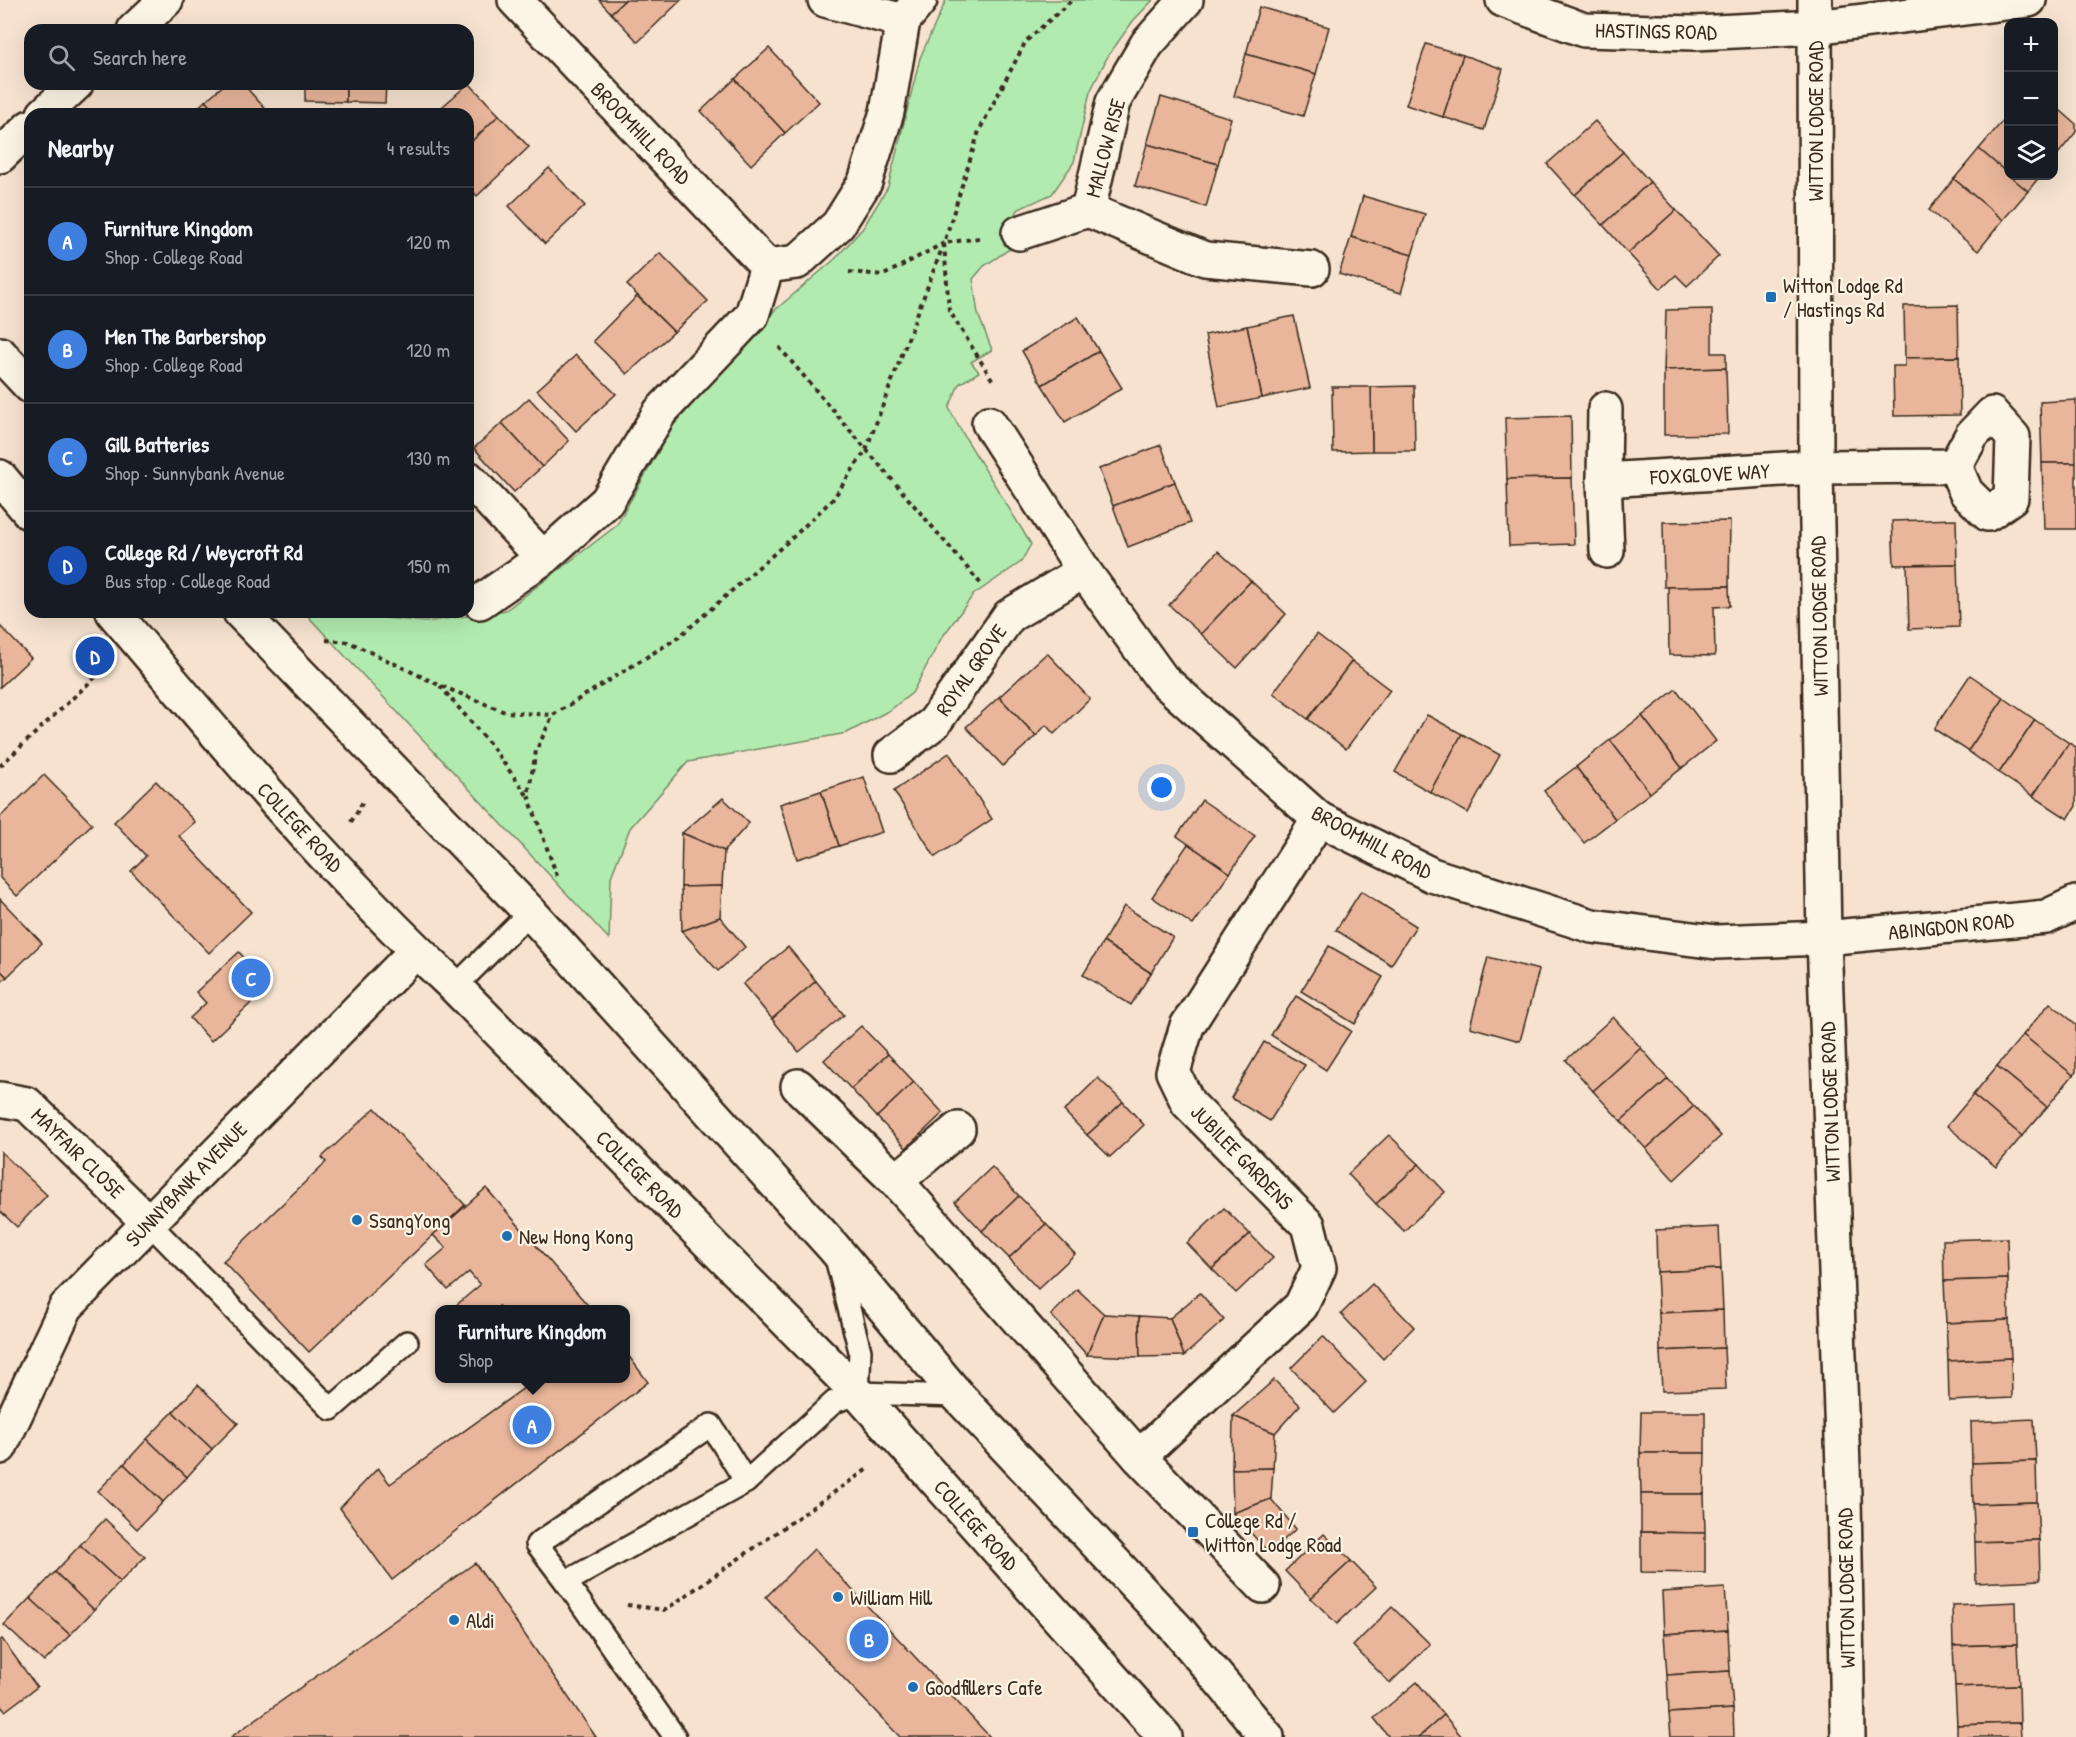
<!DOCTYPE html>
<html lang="en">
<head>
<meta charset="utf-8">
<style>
	body { margin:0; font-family:"Patrick Hand",sans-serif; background:#20242c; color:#f1f3f6 }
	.controls { position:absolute; right:18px; top:18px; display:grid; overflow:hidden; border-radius:12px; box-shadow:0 6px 24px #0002 }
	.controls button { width:54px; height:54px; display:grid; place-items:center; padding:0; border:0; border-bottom:2px solid #363941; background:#171b24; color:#f1f3f6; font:30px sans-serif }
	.you { position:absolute; left:1162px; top:788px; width:21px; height:21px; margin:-15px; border:4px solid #fff; border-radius:50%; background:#1a73e8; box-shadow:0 0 0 9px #1a73e833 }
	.badge { display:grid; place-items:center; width:39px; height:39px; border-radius:50%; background:#1f6fb2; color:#fff; font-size:20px; font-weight:700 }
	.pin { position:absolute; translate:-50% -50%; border:3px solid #fff; box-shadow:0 2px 6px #0006 }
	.popup { position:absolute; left:435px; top:1305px; width:195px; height:78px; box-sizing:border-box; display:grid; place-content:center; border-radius:12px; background:#171b24; filter:drop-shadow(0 2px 4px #0005); font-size:20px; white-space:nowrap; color:#9ea1a6 }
	.popup b { font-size:22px; color:#f1f3f6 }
	.popup::after { content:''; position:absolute; left:50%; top:100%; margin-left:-12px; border:12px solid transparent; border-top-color:#171b24 }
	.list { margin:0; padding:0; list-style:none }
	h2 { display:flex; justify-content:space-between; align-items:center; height:78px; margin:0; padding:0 24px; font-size:26px }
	h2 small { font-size:20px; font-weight:400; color:#9ea1a6 }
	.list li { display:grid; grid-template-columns:39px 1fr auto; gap:18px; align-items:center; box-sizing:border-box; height:108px; padding:0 24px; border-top:2px solid #363941 }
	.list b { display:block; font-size:22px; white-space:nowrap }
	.list p { margin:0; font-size:20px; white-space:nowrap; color:#9ea1a6 }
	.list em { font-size:20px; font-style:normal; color:#9ea1a6 }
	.icon { flex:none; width:33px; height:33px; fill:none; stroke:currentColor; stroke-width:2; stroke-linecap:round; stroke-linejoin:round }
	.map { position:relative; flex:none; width:2076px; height:1737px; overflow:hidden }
	.search { position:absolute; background:#171b24; box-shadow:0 6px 24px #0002; left:24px; top:24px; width:450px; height:66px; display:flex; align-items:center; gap:15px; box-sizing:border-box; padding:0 21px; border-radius:18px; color:#9ea1a6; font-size:22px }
	.panel { position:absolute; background:#171b24; box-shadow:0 6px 24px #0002; left:24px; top:108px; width:450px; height:510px; border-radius:18px }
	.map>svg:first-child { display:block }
	.green { fill:#b2ebb0; stroke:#768a67; stroke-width:1.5 }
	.building { fill:#e9b69b; stroke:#3b2a1e; stroke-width:1.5 }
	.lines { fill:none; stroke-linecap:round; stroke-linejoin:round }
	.lane-casing { stroke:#3b2a1e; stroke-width:26 }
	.street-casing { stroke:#3b2a1e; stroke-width:38 }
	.primary-casing { stroke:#3b2a1e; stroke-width:38 }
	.path { stroke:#3b2a1e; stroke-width:4; stroke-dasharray:4.5 4.5; stroke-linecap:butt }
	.lane { stroke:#fcf5e5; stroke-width:21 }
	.street { stroke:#fcf5e5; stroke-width:33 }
	.primary { stroke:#fcf5e5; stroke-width:33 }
	.poi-dot { fill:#1f6fb2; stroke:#fcf5e5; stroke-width:2 }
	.labels { text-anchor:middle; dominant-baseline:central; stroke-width:4.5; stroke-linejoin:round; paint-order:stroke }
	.street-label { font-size:21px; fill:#3b2a1e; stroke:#fcf5e5 }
	.poi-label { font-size:21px; fill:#3b2a1e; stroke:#fcf5e5; text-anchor:start }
</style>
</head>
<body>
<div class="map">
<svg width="2076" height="1737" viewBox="0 0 2076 1737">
	<rect width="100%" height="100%" fill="#f6e2cf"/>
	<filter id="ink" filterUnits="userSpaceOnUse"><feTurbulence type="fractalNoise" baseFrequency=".0167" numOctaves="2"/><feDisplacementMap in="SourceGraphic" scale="12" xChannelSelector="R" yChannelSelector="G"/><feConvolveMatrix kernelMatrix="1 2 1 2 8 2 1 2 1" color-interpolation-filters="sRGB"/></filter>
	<g filter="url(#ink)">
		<path class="green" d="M946,0h207l-20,21 -25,35 -18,36 -16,70 -22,32 -33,15 -11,14 5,24 -29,19 -11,13 5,35 14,36 -21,12 8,10 -20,12 -10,24 11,21 71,115 -10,18 -48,33 -32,44 -29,54 -22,17 -43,23 -159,29 -58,66 -19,49 -2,62 -305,-327h22l99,10 81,-12 110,-84 57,-100 101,-115 61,-52 28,-31 25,-41 32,-129z"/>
		<g class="building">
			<path d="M599,0h26l-14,13z"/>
			<path d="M625,0h56l-43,42 -27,-29z"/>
			<path d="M1259,7l70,20 -13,47 -70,-20z"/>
			<path d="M1426,44l37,11 -20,62 -37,-12z"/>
			<path d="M769,48l50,54 -34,31 -50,-54z"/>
			<path d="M1246,54l70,20 -13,42 -69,-20z"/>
			<path d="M1463,55l40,14 -19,61 -41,-13z"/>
			<path d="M735,79l50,54 -34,32 -50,-54z"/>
			<path d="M468,82l31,33 -31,30v-31h-34l34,-30z"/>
			<path d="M225,84h18l27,30h-53l-12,-13z"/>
			<path d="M305,84h41v18l-41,-1z"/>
			<path d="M346,84h40l-1,19 -39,-1z"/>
			<path d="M1161,97l70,21 -13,46 -71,-20z"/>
			<path d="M205,101l12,13h-26z"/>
			<path d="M2054,105l22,19v8l-22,27z"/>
			<path d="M499,115l30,32 -52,49 -9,-10v-41z"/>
			<path d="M2005,118l3,3v53l-29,-25z"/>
			<path d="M1595,121l28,31 -48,43 -28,-31z"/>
			<path d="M1147,144l71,20 -12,43 -71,-21z"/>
			<path d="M1979,149l49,42 -25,29 -49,-41z"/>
			<path d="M1623,152l27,30 -47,43 -28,-30z"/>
			<path d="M549,168l36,38 -40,38 -36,-38z"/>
			<path d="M2010,176h30l-12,15z"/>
			<path d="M1954,179l49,41 -25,31 -49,-41z"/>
			<path d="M1650,182l26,28 -48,43 -25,-28z"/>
			<path d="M1363,196l62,18 -13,41 -61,-18z"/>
			<path d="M1676,210l43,46 -32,30 -11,-11 -15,14 -33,-36z"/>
			<path d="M1351,237l61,18 -11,38 -62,-19z"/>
			<path d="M660,253l48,48 -34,31 -47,-47z"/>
			<path d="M637,296l37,36 -47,42 -34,-33z"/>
			<path d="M1958,305l1,52 -54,1 -1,-52z"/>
			<path d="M1712,309v44h14v15l-62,2 2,-60z"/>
			<path d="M1294,316l16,72 -48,10 -15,-72z"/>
			<path d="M1078,317l21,34 -57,34 -20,-34z"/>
			<path d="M1247,326l15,72 -43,9 -14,-72z"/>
			<path d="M1099,351l23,37 -57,34 -23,-37z"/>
			<path d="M576,355l40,39 -40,37 -39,-41z"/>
			<path d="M1959,357l1,58 -66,1 -1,-50h12v-8z"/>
			<path d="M1726,368l2,66 -64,1v-65z"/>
			<path d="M1414,386l1,65h-43l-1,-64z"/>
			<path d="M1332,387h39l1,64 -39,1z"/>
			<path d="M529,398l40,43 -27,26 -40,-44z"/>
			<path d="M2076,400v63h-34l-2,-61z"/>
			<path d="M1571,416l1,62 -65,1 -2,-61z"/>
			<path d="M502,423l40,44 -28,25 -40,-44z"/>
			<path d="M1161,445l14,37 -62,24 -14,-37z"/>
			<path d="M2042,463h34v66h-32z"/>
			<path d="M1572,478l2,66 -65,2 -2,-67z"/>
			<path d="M1175,482l15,41 -62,24 -15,-41z"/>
			<path d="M1956,519l1,45 -63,1 -2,-44z"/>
			<path d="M1730,521l-1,65 -65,1 -1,-65z"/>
			<path d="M1218,551l33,30 -50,53 -32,-29z"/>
			<path d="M1957,564l2,63 -50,2 -2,-64z"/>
			<path d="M1251,581l35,33 -49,54 -36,-34z"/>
			<path d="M1729,586l1,20 -16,1 1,49 -46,-1 -1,-68z"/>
			<path d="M0,626l31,32 -31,29z"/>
			<path d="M1317,634l35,27 -44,58 -35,-26z"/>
			<path d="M1047,653l43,46 -36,35 -8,-9 -10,11 -37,-39z"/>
			<path d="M1352,661l38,29 -44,59 -38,-30z"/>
			<path d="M1970,675l34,23 -36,53 -34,-22z"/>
			<path d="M1676,689l40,52 -34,27 -40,-52z"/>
			<path d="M999,697l37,39 -33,30 -37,-39z"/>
			<path d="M2004,698l31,22 -36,53 -31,-22z"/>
			<path d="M1427,715l35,19 -32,58 -35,-20z"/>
			<path d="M1642,716l40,52 -32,25 -40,-53z"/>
			<path d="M2035,720l34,23 -36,53 -34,-23z"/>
			<path d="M1462,734l38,21 -32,58 -38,-21z"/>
			<path d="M1610,740l40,53 -35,26 -39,-52z"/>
			<path d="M2069,743l7,4v59l-8,13 -35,-23z"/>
			<path d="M949,753l43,66 -57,38 -41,-66z"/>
			<path d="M1576,767l39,52 -31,24 -40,-52z"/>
			<path d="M44,775l48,49 -75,72 -17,-18v-61z"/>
			<path d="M864,777l18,55 -43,14 -18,-55z"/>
			<path d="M156,781l39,41 -16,14 72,76 -42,41 -78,-82 15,-15 -32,-34z"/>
			<path d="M821,791l18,55 -42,13 -17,-55z"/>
			<path d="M723,798l26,25 -25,28 -42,-18z"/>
			<path d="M1202,800l53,36 -25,37 -53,-37z"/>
			<path d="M682,833l42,18 -2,35 -41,1z"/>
			<path d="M1188,844l42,29 -37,52 -41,-28z"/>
			<path d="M722,886l-2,31 -38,14 -1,-44z"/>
			<path d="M1361,891l55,35 -25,39 -55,-35z"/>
			<path d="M0,899l42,44 -35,34 -7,-7z"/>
			<path d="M1124,906l49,31 -22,36 -48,-31z"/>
			<path d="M720,917l25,30 -27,24 -36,-40z"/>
			<path d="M1103,942l48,31 -20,32 -48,-30z"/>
			<path d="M1329,946l54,31 -28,47 -54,-33z"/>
			<path d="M788,947l28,34 -44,38 -29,-35z"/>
			<path d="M239,952l30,34 -58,55 -21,-23 16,-15 -10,-11z"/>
			<path d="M1488,957l51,13 -19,71 -50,-14z"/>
			<path d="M0,970l7,7 -7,6z"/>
			<path d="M816,981l28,34 -45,37 -27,-33z"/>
			<path d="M1296,996l55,35 -25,39 -55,-35z"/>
			<path d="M2050,1003l26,21v48l-3,3 -50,-40z"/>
			<path d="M1613,1017l28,31 -48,43 -27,-31z"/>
			<path d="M861,1026l27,28 -37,35 -27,-29z"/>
			<path d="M2023,1035l50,40 -26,32 -50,-41z"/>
			<path d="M1264,1042l41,23 -35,56 -39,-23z"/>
			<path d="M1641,1048l27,31 -47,42 -28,-30z"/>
			<path d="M888,1054l26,28 -37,35 -26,-28z"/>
			<path d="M1997,1066l50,41 -25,29 -49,-41z"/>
			<path d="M1098,1078l25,24 -36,33 -23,-24z"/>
			<path d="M1668,1079l26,27 -48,43 -25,-28z"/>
			<path d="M914,1082l29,31 -37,35 -29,-31z"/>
			<path d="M1973,1095l49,41 -26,31 -49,-41z"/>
			<path d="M1123,1102l21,23 -34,32 -23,-22z"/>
			<path d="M1694,1106l27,30 -47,44 -28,-31z"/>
			<path d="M375,1108l90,97 -156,147 -86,-91 103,-99 -4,-5z"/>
			<path d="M1389,1135l30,29 -43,40 -28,-30z"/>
			<path d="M1,1152l46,43 -30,32 -17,-16z"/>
			<path d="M1419,1164l26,28 -41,39 -28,-27z"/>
			<path d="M992,1167l27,29 -37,35 -27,-29z"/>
			<path d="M486,1188l106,122h-90l-3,-4 -3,4h-39l-3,-3 26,-22 -11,-13 -21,18 -22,-25 20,-17 -13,-13z"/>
			<path d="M1019,1196l27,28 -37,34 -27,-27z"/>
			<path d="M1224,1208l26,26 -38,35 -25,-26z"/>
			<path d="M1046,1224l29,30 -37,35 -29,-31z"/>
			<path d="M1719,1227l2,42 -64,3 -1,-42z"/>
			<path d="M1250,1234l23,24 -37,35 -24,-24z"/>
			<path d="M2007,1238l1,41 -64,2 -1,-41z"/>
			<path d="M1721,1269l2,41 -64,3 -2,-41z"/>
			<path d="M2008,1279l1,41 -63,3 -2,-42z"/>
			<path d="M1372,1284l42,43 -31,32 -42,-45z"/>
			<path d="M1077,1289l27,25 -17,41 -36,-40z"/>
			<path d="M1200,1293l24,27 -40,36 -14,-38z"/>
			<path d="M1723,1310l1,38 -64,3 -1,-38z"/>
			<path d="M1104,1314l35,2 1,41 -53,-2z"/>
			<path d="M1139,1316l31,2 14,38 -44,1z"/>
			<path d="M2009,1320l2,38 -63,3 -2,-38z"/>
			<path d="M1323,1336l43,46 -32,31 -43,-45z"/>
			<path d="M1724,1348l2,41 -64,2 -2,-40z"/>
			<path d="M625,1351l23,31 -256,198 -52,-72 38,-40 12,16 148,-106h87z"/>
			<path d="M2011,1358l1,40 -63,3 -1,-40z"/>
			<path d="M1274,1380l26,25 -25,28 -42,-17z"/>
			<path d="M198,1385l40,38 -26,26 -39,-37z"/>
			<path d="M173,1412l39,37 -25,28 -40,-38z"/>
			<path d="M1641,1412h64v41h-65z"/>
			<path d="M1233,1416l42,17 -2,35 -41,1z"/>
			<path d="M2034,1419l2,42 -64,2 -1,-41z"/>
			<path d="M147,1439l40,38 -24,25 -39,-38z"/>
			<path d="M1640,1453h65l-1,41h-63z"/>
			<path d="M2036,1461l1,41 -64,2 -1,-41z"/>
			<path d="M124,1464l39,38 -26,27 -39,-38z"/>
			<path d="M1273,1468l-2,31 -38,14 -1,-44z"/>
			<path d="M1641,1494h63l1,39 -64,-1z"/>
			<path d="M1271,1499l25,30 -27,24 -36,-40z"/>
			<path d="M2037,1502l2,38 -64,2 -2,-38z"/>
			<path d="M105,1519l40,38 -25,25 -40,-37z"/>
			<path d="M1641,1532l64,1v40l-64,-1z"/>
			<path d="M1324,1534l27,27 -40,37 -26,-27z"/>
			<path d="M2039,1540l1,40 -64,3 -1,-41z"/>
			<path d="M80,1545l40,37 -26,28 -39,-38z"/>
			<path d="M814,1549l176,188h-90l-134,-140z"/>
			<path d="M1351,1561l25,26 -39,37 -26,-26z"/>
			<path d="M475,1563l121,174h-365z"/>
			<path d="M55,1572l39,38 -24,25 -40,-37z"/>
			<path d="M1725,1588l3,42 -64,4 -2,-42z"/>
			<path d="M30,1598l40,37 -26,27 -40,-37z"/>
			<path d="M2016,1602l1,42 -64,2 -1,-41z"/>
			<path d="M1392,1607l38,37 -40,39 -37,-37z"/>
			<path d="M1728,1630l2,41 -63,4 -3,-41z"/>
			<path d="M2,1639l35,48 -32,24 -5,-6v-64z"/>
			<path d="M2017,1644l2,41 -64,2 -2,-41z"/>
			<path d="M1730,1671l3,38 -64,4 -2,-38z"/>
			<path d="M1417,1682l27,33 -25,22h-30l-15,-19z"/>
			<path d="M2019,1685l1,38 -63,2 -2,-38z"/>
			<path d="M1733,1709l1,28h-63l-2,-24z"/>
			<path d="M1444,1715l18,22h-43z"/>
			<path d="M2020,1723l1,14h-64v-12z"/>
		</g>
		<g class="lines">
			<defs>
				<g id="lane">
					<path d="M455,987l75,-75"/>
					<path d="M148,1222l183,187 76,-67"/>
					<path d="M836,1258l24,93 -2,42"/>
					<path d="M566,1582l-29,-38 174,-119 35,57"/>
					<path d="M675,1737l-109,-155 180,-100 88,-80 24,-9 100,3"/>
				</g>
				<g id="street">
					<path d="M515,0l252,266"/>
					<path d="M825,0l78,21"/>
					<path d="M1186,0l-39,44 -34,58 -25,108 117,49 107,10"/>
					<path d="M1503,0l81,30 111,3 120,-6 214,-27"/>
					<path d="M1815,0l1,467 8,471 20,557 4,242"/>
					<path d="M134,30l32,-30"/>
					<path d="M44,114l32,-30"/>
					<path d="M0,156l30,-29"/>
					<path d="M1019,233l69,-23"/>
					<path d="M767,266l30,-4 41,-37 27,-43 22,-70 16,-91 17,-21"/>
					<path d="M1605,409l-1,71 3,71"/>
					<path d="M989,423l95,148 78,108 157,140 113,56 160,51 124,16 108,-4 222,-21 30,-14"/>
					<path d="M468,478l75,80"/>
					<path d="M1604,480l212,-13 139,-1 17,-31 20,-21 21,23 -2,61 -23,16 -22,-22 -11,-26"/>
					<path d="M480,602l63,-44 64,-57 53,-89 92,-97 15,-49"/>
					<path d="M891,755l43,-32 75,-107 75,-45"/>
					<path d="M798,1086l98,95 243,276 124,129"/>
					<path d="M0,1099l27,5 121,118"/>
					<path d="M896,1181l62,-52"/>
					<path d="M0,1447l66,-140 350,-356"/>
					<path d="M1139,1457l162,-151 18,-38 -11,-43 -120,-122 -15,-31 14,-46 132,-207"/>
				</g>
				<g id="primary">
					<path d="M0,354l30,32"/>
					<path d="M0,477l30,36"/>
					<path d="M113,612c109,129 218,260 342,375l403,406 307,344"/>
					<path d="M240,612l290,300 304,336 124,148 219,233 90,108"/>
				</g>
			</defs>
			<use href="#lane" class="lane-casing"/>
			<use href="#street" class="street-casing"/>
			<use href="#primary" class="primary-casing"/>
			<g class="path">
				<path d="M979,238l-35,5 5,67 44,71"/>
				<path d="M849,272l35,3 60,-32"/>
				<path d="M779,347l202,237"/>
				<path d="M326,640l23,2 90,43 66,27 48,3"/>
				<path d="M440,686l50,58 37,51"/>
				<path d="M0,766l105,-98"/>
				<path d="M351,822l13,-22"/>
				<path d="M557,876l-29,-81 8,-44 17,-36 126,-78 113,-99 41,-39 33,-49 78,-207 35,-112 47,-90 46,-41"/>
				<path d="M627,1605l38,5 204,-142"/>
			</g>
			<use href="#lane" class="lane"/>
			<use href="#street" class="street"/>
			<use href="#primary" class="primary"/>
		</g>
	</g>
	<g class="poi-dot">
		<rect x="1765" y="291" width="12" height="12" rx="3"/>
		<circle cx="357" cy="1220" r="6"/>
		<circle cx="507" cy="1236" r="6"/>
		<rect x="1187" y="1526" width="12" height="12" rx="3"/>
		<circle cx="838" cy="1597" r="6"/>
		<circle cx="454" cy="1620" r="6"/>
		<circle cx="913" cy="1687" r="6"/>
	</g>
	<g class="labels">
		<g class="street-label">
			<text transform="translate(1656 31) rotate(1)">HASTINGS ROAD</text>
			<text transform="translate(1815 121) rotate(-90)">WITTON LODGE ROAD</text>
			<text transform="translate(641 133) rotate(46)">BROOMHILL ROAD</text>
			<text transform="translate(1105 148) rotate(-75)">MALLOW RISE</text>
			<text transform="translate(1710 474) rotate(-3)">FOXGLOVE WAY</text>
			<text transform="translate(1819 616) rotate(-91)">WITTON LODGE ROAD</text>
			<text transform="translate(971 670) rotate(-55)">ROYAL GROVE</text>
			<text transform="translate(300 827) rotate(47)">COLLEGE ROAD</text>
			<text transform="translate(1372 842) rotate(28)">BROOMHILL ROAD</text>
			<text transform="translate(1951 926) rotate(-6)">ABINGDON ROAD</text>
			<text transform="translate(1830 1102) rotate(-92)">WITTON LODGE ROAD</text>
			<text transform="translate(78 1153) rotate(44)">MAYFAIR CLOSE</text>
			<text transform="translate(1242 1157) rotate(46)">JUBILEE GARDENS</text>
			<text transform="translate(640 1174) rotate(45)">COLLEGE ROAD</text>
			<text transform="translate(186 1184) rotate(-46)">SUNNYBANK AVENUE</text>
			<text transform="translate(976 1525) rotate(48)">COLLEGE ROAD</text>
			<text transform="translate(1846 1588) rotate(-91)">WITTON LODGE ROAD</text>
		</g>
		<g class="poi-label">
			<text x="1783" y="285">Witton Lodge Rd<tspan x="1783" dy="24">/ Hastings Rd</tspan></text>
			<text x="369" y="1220">SsangYong</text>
			<text x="519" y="1236">New Hong Kong</text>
			<text x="1205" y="1520">College Rd /<tspan x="1205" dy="24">Witton Lodge Road</tspan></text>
			<text x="850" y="1597">William Hill</text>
			<text x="466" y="1620">Aldi</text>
			<text x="925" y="1687">Goodfillers Cafe</text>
		</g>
	</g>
</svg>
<div class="controls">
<button>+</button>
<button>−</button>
<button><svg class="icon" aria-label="layers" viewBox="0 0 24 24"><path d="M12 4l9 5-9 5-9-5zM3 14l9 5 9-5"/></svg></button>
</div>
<div class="you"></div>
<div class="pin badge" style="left:532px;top:1425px;background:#3f7fe0">A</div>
<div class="popup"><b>Furniture Kingdom</b>Shop</div>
<div class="pin badge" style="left:869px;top:1639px;background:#3f7fe0">B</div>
<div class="pin badge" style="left:251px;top:978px;background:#3f7fe0">C</div>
<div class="pin badge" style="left:95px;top:656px;background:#1a4fb4">D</div>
<div class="search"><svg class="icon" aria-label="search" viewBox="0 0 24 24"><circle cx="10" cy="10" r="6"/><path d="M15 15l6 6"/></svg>Search here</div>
<section class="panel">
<h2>Nearby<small>4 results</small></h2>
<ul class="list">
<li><span class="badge" style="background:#3f7fe0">A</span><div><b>Furniture Kingdom</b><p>Shop · College Road</p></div><em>120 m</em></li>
<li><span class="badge" style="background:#3f7fe0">B</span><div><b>Men The Barbershop</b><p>Shop · College Road</p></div><em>120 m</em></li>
<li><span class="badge" style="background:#3f7fe0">C</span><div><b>Gill Batteries</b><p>Shop · Sunnybank Avenue</p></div><em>130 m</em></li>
<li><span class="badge" style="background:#1a4fb4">D</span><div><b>College Rd / Weycroft Rd</b><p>Bus stop · College Road</p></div><em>150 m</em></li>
</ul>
</section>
</div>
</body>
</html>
